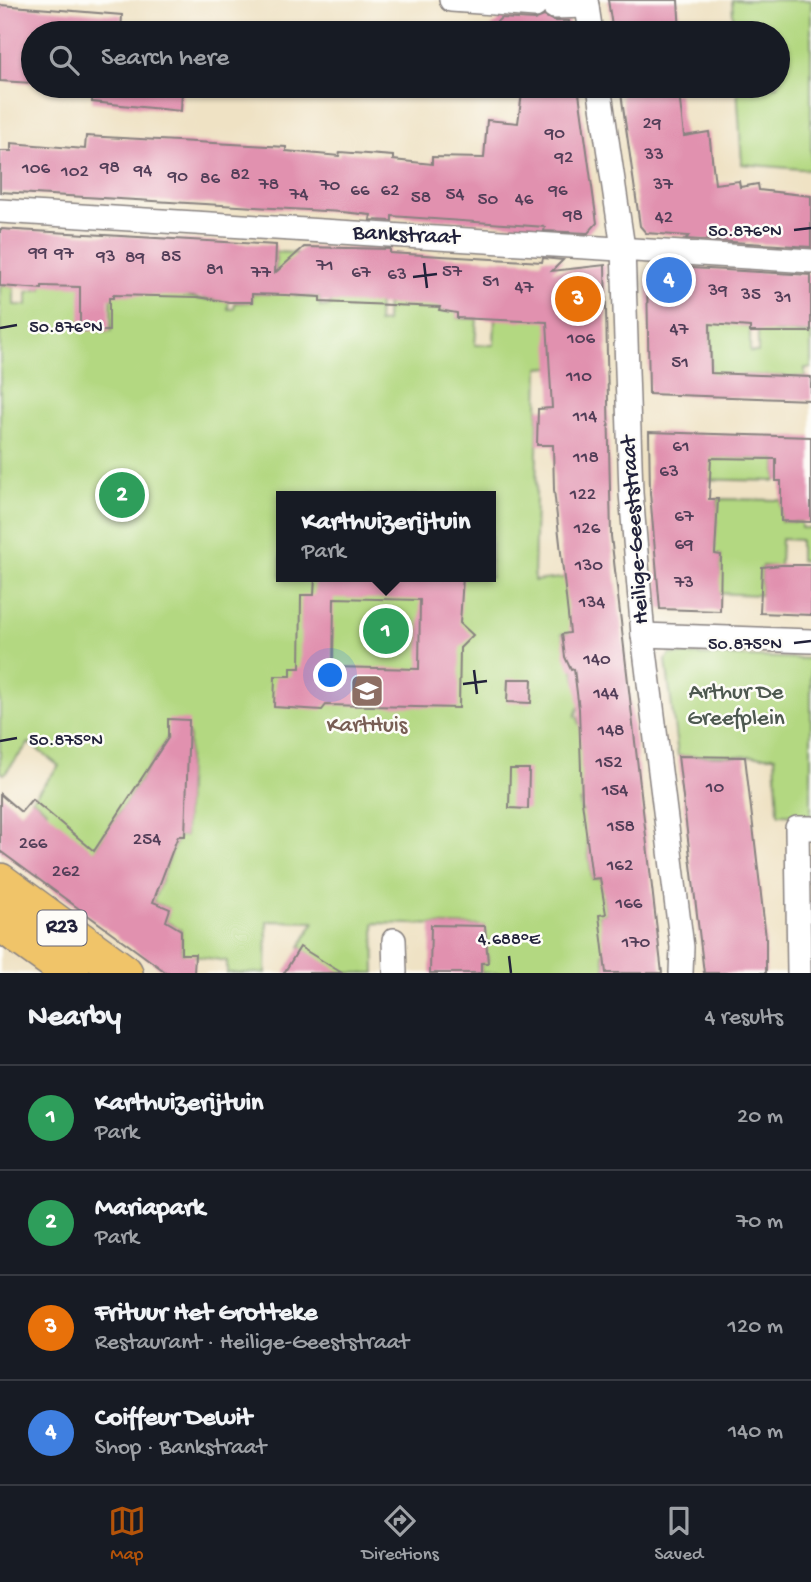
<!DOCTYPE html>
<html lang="en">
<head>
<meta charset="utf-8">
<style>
	body { margin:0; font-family:"Gochi Hand",sans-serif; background:#20242c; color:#f1f3f6 }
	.you { position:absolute; left:331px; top:676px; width:24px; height:24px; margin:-18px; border:5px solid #fff; border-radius:50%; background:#1a73e8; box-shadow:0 0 0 10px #1a73e833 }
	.badge { display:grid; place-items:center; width:46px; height:46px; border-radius:50%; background:#b45309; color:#fff; font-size:23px; font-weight:700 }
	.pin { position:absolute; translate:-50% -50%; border:4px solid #fff; box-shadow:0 2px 7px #0006 }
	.popup { position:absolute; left:276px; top:491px; width:220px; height:91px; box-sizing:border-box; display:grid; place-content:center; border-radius:0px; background:#171b24; filter:drop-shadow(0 2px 5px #0005); font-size:23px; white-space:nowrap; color:#9ea1a6 }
	.popup b { font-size:26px; color:#f1f3f6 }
	.popup::after { content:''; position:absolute; left:50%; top:100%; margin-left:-14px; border:14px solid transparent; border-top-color:#171b24 }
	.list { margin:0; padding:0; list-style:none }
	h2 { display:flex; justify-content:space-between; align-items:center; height:91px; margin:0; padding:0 28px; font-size:30px }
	h2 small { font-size:23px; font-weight:400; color:#9ea1a6 }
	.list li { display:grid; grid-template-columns:46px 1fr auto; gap:21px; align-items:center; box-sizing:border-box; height:105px; padding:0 28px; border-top:2px solid #363941 }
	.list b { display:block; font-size:26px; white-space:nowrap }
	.list p { margin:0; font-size:23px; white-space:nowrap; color:#9ea1a6 }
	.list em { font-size:23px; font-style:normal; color:#9ea1a6 }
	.icon { flex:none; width:38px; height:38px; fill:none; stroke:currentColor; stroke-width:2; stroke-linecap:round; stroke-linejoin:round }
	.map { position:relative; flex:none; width:811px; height:973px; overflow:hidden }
	.search { position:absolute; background:#171b24; box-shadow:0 2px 5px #0004; left:21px; right:21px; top:21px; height:77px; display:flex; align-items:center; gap:18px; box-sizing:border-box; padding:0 24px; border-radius:38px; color:#9ea1a6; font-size:26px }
	.sheet { height:511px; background:#171b24 }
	nav { display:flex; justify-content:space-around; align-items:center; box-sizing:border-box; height:98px; border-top:2px solid #363941; background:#171b24; font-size:19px; color:#9ea1a6 }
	nav a { display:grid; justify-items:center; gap:4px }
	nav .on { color:#b45309 }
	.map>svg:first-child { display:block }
	.green { fill:#b3d881; stroke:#6a7d5e; stroke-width:2; fill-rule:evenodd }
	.building { fill:#e191af; fill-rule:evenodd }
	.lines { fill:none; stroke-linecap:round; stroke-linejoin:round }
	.minor-casing { stroke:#888280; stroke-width:26 }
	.primary-casing { stroke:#888280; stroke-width:40 }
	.minor { stroke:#fff; stroke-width:23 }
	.primary { stroke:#f0c469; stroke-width:37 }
	.ticks { fill:none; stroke:#22223b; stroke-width:2.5 }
	.labels { text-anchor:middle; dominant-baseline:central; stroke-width:5; stroke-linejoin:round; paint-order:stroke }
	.number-label { font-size:19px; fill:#523e58 }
	.shield { fill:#fdfcf7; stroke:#646373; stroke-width:2 }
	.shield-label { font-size:21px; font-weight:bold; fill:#22223b }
	.street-label { font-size:23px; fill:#22223b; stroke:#fdfcf7 }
	.park-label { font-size:23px; fill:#4e5950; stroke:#fdfcf7 }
	.education-label { font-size:23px; fill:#785e54; stroke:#fdfcf7 }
	.ticks-label { font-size:18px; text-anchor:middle; fill:#22223b; stroke:#fdfcf7; stroke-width:5; stroke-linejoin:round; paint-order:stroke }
</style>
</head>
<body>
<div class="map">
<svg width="811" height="973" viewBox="0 0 811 973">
	<rect width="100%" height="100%" fill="#fdfcf7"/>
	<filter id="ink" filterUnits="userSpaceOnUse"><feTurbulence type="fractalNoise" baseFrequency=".0143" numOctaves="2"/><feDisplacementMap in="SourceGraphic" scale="14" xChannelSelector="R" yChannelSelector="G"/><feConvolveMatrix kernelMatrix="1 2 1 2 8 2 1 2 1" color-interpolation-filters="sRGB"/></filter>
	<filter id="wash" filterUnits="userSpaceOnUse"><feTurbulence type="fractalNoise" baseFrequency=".00686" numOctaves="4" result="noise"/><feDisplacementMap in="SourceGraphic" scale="28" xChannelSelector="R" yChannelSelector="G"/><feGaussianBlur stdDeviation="1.57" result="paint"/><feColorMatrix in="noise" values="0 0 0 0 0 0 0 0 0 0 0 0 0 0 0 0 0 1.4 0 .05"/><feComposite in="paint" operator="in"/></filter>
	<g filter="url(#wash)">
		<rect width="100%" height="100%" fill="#efe2c4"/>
		<g class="green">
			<path d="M732,0h79v170l-69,-6 -5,-78h41v-53h-44z"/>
			<path d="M276,252l21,1 -1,43 24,1v10l10,-1 3,-23 46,13 -1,27 8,-1 1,-26 53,9v5l10,2 9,-13 -2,19 20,1 -2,26h19l1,-29 56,-2v53l-12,1 -5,213 36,-4 5,56 -13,1 22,73 -6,1 -3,9h3l1,7h10l3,76 -12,2 1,9 15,-2 -9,32 5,38 9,-1 5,36 -7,1 11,37 -7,1 3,20h-125v-10l7,-1 -4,-36 -110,-3 1,50h-40l-35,-26 14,-25 -47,-1 -1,52h-39v-12l-46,-7v-24l-15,-9 3,-12 -16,-7 25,-66h7l4,-101 -18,-2 -78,120 -52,-35 6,-8 -15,-11 27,-33 -30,-23 -25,31 -4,-3v-485h14v19h13v-13l15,-3 -1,-14 39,10 19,46h12l1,-52 87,20 30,2 -1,8h6l1,-6 17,-1v-8h23zM281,496h210v81h-210z"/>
			<path d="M710,320l40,7v25h8v-25l17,5 36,2v34h-6v9l-94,-3z"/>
			<path d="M700,457l76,2v22l-88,-2z"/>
			<path d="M718,499l63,1v21l20,1v6h10v37l-2,-4 -9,-1v-20l-19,-1 -1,28 -18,-1 -1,29 -51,-2 10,-19 1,-19 -7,-1z"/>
			<path d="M670,654l141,5v156l-33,-1 -3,-58h-97l-12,-96z"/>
		</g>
		<g id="blocks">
			<g class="building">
				<path d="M608,0h70l2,33h-67z"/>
				<path d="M0,5l122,10 -1,18h-88v50l-33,-2z"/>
				<path d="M544,16l10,5h15v12l-83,-1 15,-14 33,2z"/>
				<path d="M93,86l61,3v-3h19v5h9l-1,20 -89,-9z"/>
				<path d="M523,86h55l19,137 -9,10 -44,-2 1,-4 -153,-11v5l-22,-1 1,-5 -29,-3 -342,-20v-41h11v-8l74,6 1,-13 200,11v4l53,5 1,-4 53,4v4l39,4v-7l52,1 3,-38 31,3z"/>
				<path d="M620,86h50l1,8 8,-1 5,43 25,-4 6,52 24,-3 1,6 18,-3 1,6 52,6v51l-126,-8 4,-3 -43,-3 -6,-7z"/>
				<path d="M0,229l276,16 -1,28 29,-26 86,2v4l152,9 1,-4 20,2 -11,11 53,-6 6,271 51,437h-56l-7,-58 7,-1 -6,-36 -8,1 -10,-78 -3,-92 -5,-40 -3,1 -6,-13 -3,-23 8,-1 -16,-143 -1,-45h-16l1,-36 14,-1 -5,-86 -90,-4v-5l-18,-3 1,-3 -120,-5v-5l-35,-2 -33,-1v8h-23l-31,-5 -85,-2v3h-4v33h-29v-44l-38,-1v3l-42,-3z"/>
				<path d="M657,266l154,9v57h-61v-5l-40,-3 1,49 100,4v23l-162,-6 -2,-119z"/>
				<path d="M649,432l162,5v85l-30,-1v-40h-5v-22l-65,-1 -2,41h9l-3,55 6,1 -1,56 -60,-2 -10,-116z"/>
				<path d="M781,565h30v50l-51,-2 2,-46z"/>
				<path d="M315,577h148l-3,46 13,12 -13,13 -1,60 -133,-3 -4,5 -48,-3 1,-31h16v-8h9l1,-73h13zM334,598l86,2 -1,69 -86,-2z"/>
				<path d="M508,679h24l-1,24 -24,-1z"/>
				<path d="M168,719l21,1 -4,116h-7l-25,66 17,7 -4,12 15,9v24h14l-1,19h-27l-167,-122v-57l21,18 11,-13 62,52 74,-113z"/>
				<path d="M678,756l67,1 21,181v35h-62z"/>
				<path d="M510,769h19l-1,40 -19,-1z"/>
				<path d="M431,925l54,1 3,37h-7v10h-51z"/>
				<path d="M300,947l42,26h-58z"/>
			</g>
		</g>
	</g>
	<g filter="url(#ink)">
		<use href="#blocks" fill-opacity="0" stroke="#888280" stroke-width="2"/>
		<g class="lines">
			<defs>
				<g id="minor">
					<path d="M451,0l84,6"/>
					<path d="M586,0l5,33"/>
					<path d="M554,7l33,-1"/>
					<path d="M599,86l24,162 8,245 12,142 39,312 -1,26"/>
					<path d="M0,211l811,50"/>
					<path d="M643,635l168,6"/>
					<path d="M394,940l1,33"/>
					<path d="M799,973l-2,-145h14"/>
				</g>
				<g id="primary">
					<path d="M0,882l124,91"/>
					<path d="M0,922l71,51"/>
				</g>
			</defs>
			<use href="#minor" class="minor-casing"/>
			<use href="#primary" class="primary-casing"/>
			<use href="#minor" class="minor"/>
			<use href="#primary" class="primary"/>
		</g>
	</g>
	<path class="ticks" d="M794,230l17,-2M424,263l3,25M413,277l24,-3M0,328l17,-3M794,643l17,-2M474,670l3,24M463,684l24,-3M0,741l17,-3M509,956l2,17"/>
	<defs>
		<symbol id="university-square" viewBox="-11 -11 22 22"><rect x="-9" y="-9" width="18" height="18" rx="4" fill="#8d6e63" stroke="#fdfcf7"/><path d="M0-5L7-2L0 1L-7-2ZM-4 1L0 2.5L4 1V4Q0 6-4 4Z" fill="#fff"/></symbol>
	</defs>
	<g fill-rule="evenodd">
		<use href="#university-square" x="348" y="672" width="38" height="38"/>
	</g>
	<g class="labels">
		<g class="number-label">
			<text x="652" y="124">29</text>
			<text x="555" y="134">90</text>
			<text x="654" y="155">33</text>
			<text x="564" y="158">92</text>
			<text x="110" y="168">98</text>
			<text x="36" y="169">106</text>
			<text x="143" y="171">94</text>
			<text x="75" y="172">102</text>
			<text x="240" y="175">82</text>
			<text x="178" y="177">90</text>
			<text x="210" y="179">86</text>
			<text x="269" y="185">78</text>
			<text x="663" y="185">37</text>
			<text x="330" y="186">70</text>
			<text x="360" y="191">66</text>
			<text x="390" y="191">62</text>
			<text x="558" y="191">96</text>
			<text x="299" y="195">74</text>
			<text x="455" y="195">54</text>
			<text x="421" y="198">58</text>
			<text x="488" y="200">50</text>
			<text x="524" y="200">46</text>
			<text x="573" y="216">98</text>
			<text x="664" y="218">42</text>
			<text x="38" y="253">99</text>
			<text x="64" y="254">97</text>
			<text x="106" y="257">93</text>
			<text x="171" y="257">85</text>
			<text x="135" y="258">89</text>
			<text x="325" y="266">71</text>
			<text x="215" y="270">81</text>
			<text x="452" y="272">57</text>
			<text x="261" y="273">77</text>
			<text x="361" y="273">67</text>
			<text x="397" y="275">63</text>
			<text x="491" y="282">51</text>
			<text x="524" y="288">47</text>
			<text x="718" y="291">39</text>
			<text x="751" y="295">35</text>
			<text x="783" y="298">31</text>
			<text x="679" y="330">47</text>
			<text x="581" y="339">106</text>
			<text x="680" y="363">51</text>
			<text x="579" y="377">110</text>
			<text x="585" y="417">114</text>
			<text x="681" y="447">61</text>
			<text x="586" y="458">118</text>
			<text x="669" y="472">63</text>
			<text x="583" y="495">122</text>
			<text x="684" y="517">67</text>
			<text x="587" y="529">126</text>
			<text x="684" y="545">69</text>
			<text x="589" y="566">130</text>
			<text x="684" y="583">73</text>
			<text x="592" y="603">134</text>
			<text x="597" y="660">140</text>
			<text x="606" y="694">144</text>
			<text x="611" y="731">148</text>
			<text x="609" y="763">152</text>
			<text x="715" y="788">10</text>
			<text x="615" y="791">154</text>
			<text x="621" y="827">158</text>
			<text x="147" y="840">254</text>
			<text x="33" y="844">266</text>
			<text x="620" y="866">162</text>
			<text x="66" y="872">262</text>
			<text x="629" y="904">166</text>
			<text x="636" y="943">170</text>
		</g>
		<rect class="shield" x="37.5" y="910.5" width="49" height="35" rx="5"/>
		<g class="shield-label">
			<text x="62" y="928">R23</text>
		</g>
		<g class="street-label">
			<text transform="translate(406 236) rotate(3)">Bankstraat</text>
			<text transform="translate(636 530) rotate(-94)">Heilige-Geeststraat</text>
		</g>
		<g class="park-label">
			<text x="736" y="693">Arthur De<tspan x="736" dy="26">Greefplein</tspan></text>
		</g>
		<g class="education-label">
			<text x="367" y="726">KartHuis</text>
		</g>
	</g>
	<g class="ticks-label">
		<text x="745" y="236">50.876°N</text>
		<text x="66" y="332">50.876°N</text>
		<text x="745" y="649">50.875°N</text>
		<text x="66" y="745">50.875°N</text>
		<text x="509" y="944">4.688°E</text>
	</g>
</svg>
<div class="you"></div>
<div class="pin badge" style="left:386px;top:631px;background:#2e9e5b">1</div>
<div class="popup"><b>Karthuizerijtuin</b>Park</div>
<div class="pin badge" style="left:122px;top:495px;background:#2e9e5b">2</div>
<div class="pin badge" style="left:578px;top:299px;background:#e8710a">3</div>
<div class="pin badge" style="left:669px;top:280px;background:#3f7fe0">4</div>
<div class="search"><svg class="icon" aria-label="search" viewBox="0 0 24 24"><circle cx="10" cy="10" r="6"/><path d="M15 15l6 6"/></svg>Search here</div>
</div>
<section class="sheet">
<h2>Nearby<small>4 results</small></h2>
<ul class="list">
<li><span class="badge" style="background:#2e9e5b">1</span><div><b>Karthuizerijtuin</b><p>Park</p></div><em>20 m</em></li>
<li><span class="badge" style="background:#2e9e5b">2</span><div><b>Mariapark</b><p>Park</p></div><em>70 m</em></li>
<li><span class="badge" style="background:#e8710a">3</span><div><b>Frituur Het Grotteke</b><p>Restaurant · Heilige-Geeststraat</p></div><em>120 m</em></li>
<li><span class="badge" style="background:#3f7fe0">4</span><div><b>Coiffeur Dewit</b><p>Shop · Bankstraat</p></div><em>140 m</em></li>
</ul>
</section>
<nav>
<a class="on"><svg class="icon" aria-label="map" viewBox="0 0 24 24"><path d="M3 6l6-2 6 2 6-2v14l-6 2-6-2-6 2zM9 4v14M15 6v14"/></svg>Map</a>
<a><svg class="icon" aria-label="directions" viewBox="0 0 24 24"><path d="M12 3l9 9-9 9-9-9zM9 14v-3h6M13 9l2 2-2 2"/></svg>Directions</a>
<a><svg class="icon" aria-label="saved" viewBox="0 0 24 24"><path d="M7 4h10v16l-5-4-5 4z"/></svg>Saved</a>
</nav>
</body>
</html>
